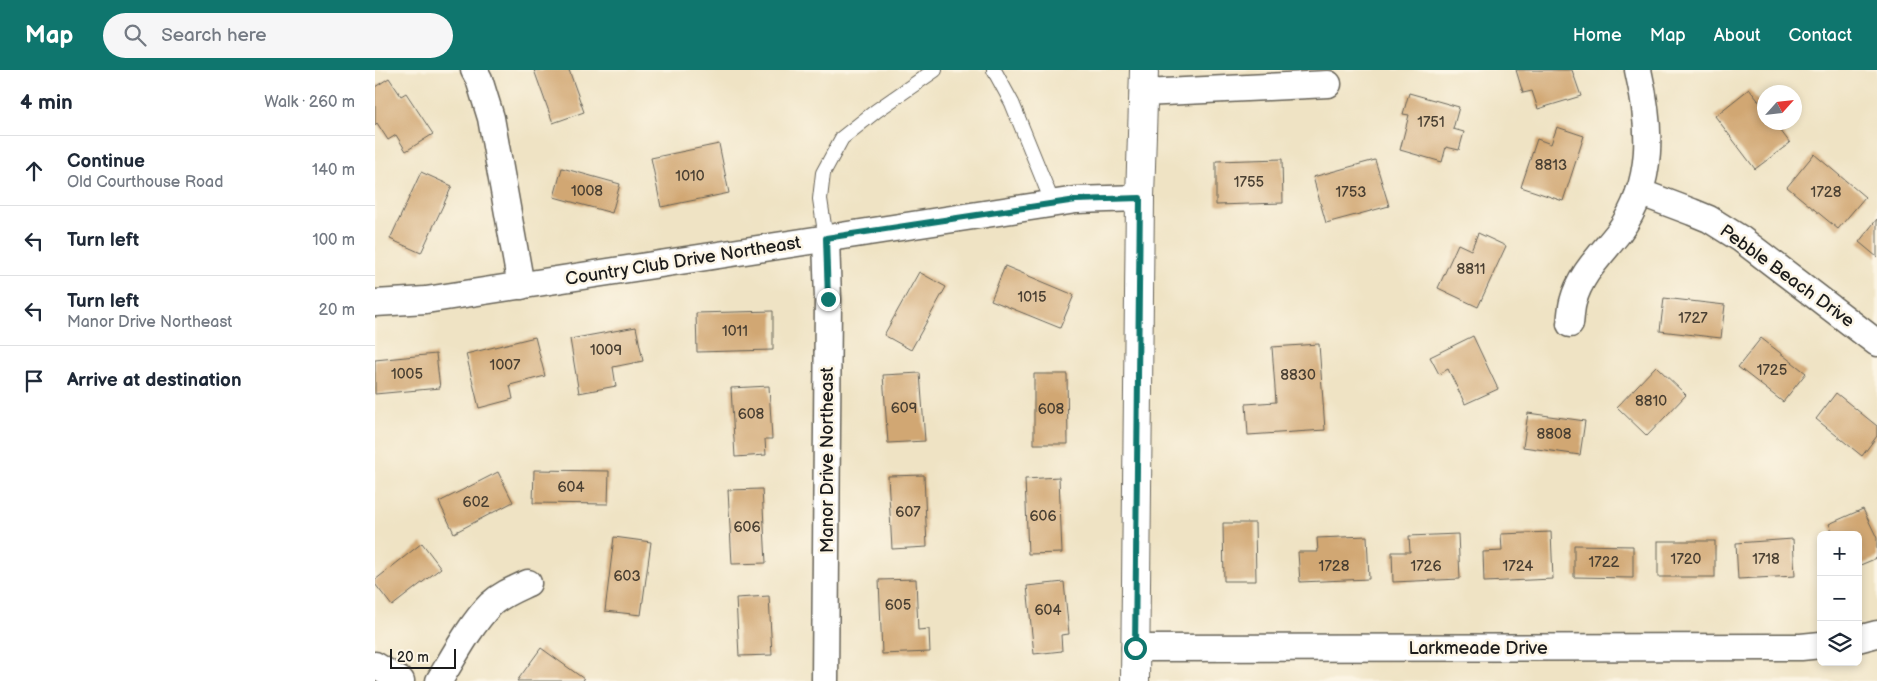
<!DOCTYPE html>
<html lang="en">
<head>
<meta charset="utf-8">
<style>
	body { margin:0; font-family:"Balsamiq Sans",sans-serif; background:#f6f6f7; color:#1f2937 }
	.controls { position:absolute; right:15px; bottom:15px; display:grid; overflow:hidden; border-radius:8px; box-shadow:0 2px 8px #0003 }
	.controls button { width:45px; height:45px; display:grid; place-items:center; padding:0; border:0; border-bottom:1px solid #e0e1e3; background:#fff; color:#1f2937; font:25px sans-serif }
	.compass { position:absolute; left:1382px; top:15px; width:45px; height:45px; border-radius:50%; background:#fff; box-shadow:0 2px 8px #0003; rotate:63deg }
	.scale { position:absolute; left:15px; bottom:12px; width:66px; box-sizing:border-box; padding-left:5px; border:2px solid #1c1c1c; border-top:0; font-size:14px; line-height:18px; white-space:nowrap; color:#1c1c1c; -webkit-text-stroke:4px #fcf5e5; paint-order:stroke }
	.stop { position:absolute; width:15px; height:15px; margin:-11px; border:4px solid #0f766e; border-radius:50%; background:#fff }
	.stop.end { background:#0f766e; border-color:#fff; box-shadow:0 1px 5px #0008 }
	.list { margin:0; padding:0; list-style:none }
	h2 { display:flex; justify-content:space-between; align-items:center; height:65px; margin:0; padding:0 20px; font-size:21px }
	h2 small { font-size:16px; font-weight:400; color:#747a83 }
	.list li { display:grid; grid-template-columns:32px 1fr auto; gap:15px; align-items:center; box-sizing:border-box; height:70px; padding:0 20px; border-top:1px solid #e0e1e3 }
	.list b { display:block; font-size:19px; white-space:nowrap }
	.list p { margin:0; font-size:16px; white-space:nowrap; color:#747a83 }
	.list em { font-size:16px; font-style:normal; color:#747a83 }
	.icon { flex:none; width:28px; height:28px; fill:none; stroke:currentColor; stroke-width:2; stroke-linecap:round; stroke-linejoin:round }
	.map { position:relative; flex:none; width:1502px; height:611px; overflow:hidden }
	header { display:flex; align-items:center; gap:30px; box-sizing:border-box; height:70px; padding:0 25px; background:#0f766e; color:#fff }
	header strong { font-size:24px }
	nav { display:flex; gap:28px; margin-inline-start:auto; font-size:18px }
	.search { width:350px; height:45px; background:#f6f6f7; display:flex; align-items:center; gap:12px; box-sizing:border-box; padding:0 18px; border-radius:28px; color:#747a83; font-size:19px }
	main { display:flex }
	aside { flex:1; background:#fff }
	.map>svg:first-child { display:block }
	.building { fill:#d1a773 }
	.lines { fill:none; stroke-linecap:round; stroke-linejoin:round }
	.service-casing { stroke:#666257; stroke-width:16 }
	.minor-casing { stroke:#666257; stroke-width:29 }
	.tertiary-casing { stroke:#666257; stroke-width:30 }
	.service { stroke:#fff; stroke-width:14 }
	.minor { stroke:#fff; stroke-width:26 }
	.tertiary { stroke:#fff; stroke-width:28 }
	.route { stroke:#0f766e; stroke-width:6 }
	.labels { text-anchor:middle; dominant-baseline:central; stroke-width:5; stroke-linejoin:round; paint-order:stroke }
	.number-label { font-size:15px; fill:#493f32 }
	.street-label { font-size:18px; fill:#1c1c1c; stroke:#fcf5e5 }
</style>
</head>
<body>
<header>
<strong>Map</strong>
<div class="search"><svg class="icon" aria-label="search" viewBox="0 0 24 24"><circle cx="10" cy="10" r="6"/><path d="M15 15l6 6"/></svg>Search here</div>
<nav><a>Home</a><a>Map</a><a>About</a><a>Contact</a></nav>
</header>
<main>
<aside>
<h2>4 min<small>Walk · 260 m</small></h2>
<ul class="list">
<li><svg class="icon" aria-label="ahead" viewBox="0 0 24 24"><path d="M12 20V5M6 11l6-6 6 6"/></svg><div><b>Continue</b><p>Old Courthouse Road</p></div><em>140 m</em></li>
<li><svg class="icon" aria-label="left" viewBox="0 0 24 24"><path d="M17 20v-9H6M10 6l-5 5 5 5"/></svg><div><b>Turn left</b></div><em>100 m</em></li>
<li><svg class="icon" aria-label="left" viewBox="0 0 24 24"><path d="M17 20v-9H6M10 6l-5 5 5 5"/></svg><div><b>Turn left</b><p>Manor Drive Northeast</p></div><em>20 m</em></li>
<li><svg class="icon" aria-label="arrive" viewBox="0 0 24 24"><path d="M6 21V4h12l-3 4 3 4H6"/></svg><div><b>Arrive at destination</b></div></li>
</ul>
</aside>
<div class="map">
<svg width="1502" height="611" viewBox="0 0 1502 611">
	<rect width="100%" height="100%" fill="#fcf5e5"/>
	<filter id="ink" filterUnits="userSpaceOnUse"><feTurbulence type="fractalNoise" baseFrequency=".02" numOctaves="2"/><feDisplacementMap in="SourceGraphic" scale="10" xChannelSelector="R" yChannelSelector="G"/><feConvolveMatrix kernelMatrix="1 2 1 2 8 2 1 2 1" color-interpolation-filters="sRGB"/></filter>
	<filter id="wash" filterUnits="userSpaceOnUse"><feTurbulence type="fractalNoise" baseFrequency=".0096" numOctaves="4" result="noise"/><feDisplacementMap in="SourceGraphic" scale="20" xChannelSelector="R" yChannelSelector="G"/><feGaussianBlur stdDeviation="1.12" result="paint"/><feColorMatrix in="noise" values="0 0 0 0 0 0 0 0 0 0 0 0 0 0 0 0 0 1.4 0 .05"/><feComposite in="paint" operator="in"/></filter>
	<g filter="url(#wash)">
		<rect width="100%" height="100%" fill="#efe3c4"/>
		<g id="blocks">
			<g class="building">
				<path d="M159,0h35l15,42 -31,11z"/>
				<path d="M1141,0h56l9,26 -43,13 -6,-18 -9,2z"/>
				<path d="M14,8l12,18 5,-3 27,41 -27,17 -10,-16 -8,5 -11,-17 -2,2v-38z"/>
				<path d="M1374,19l16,20v13h9l16,21 -35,26 -40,-53z"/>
				<path d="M1034,23l50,14 -6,22 11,3 -5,18 -13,-3 -4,15 -42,-12 9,-35 -6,-1z"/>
				<path d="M1182,57l27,9 -21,65 -42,-14 16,-48 14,5z"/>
				<path d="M344,74l10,49 -68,14 -10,-49z"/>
				<path d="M1439,84l51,43 -27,32 -51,-42z"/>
				<path d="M907,89l1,44 -67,2v-44z"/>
				<path d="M1000,90l14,46 -63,17 -13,-46z"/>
				<path d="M187,98l58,16 -8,29 -58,-16z"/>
				<path d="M46,102l31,14 -31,67 -31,-14z"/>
				<path d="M1502,149v38l-18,-15z"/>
				<path d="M1103,163l28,13 -28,61 -40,-19 20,-44 13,6z"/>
				<path d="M630,196l69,29 -14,33 -69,-28z"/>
				<path d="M544,202l27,15 -35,63 -27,-15z"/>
				<path d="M1289,228l61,7 -4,33 -61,-7z"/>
				<path d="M398,241v39l-76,2 -1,-39z"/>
				<path d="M261,257l7,34 -30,6 3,19 -37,7 -9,-54z"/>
				<path d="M1098,266l25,53 -33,15 -17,-35 -9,5 -9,-17z"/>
				<path d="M160,267l10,39 -35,9 3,14 -34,9 -13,-54z"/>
				<path d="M1386,268l45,35 -23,29 -45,-35z"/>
				<path d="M944,274l6,86 -77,5 -2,-31 30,-2 -4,-55z"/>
				<path d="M61,284l4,34 -65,6v-34z"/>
				<path d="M1281,296l30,29 -39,41 -30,-29z"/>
				<path d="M545,303l5,68 -37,2 -5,-68z"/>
				<path d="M659,304h33l1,70h-34z"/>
				<path d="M394,316l3,53h-7l1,16 -31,2 -4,-69z"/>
				<path d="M1461,323l41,33v10l-15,20 -46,-37z"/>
				<path d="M1153,343l57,8 -5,34 -57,-8z"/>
				<path d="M159,400l75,1 -1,33 -75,-1z"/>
				<path d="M123,402l15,30 -59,31 -15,-31z"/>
				<path d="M549,405l3,72 -35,2 -4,-73z"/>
				<path d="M684,407l3,76 -34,1 -3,-75z"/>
				<path d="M387,419l4,74 -34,1 -4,-74z"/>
				<path d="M1488,439l14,29v20l-19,8v-31h-24l-5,-11z"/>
				<path d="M848,453h32l1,58h-32z"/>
				<path d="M1176,462l2,47 -69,3 -1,-30 19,-1 -1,-17z"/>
				<path d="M1083,464l2,45 -67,3 -1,-30h18l-1,-16z"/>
				<path d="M992,466l2,43 -69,3 -2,-30h20l-1,-14z"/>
				<path d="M239,467l37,5 -10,73 -36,-4z"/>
				<path d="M1418,469l2,37 -57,3 -2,-36z"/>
				<rect x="1283" y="471" width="57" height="36"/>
				<path d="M47,473l19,25 -49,38 -17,-22v-4z"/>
				<path d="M1199,475l59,1v32l-59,-1z"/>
				<path d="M541,509l2,51 11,-1 1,23 -48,2 -3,-74z"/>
				<path d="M689,512l5,52 -8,1 1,16 -28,3 -7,-68z"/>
				<path d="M394,526l3,59 -33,1 -3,-58z"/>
				<path d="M166,578l43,31 -1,2h-66z"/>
			</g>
		</g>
	</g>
	<g filter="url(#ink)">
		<use href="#blocks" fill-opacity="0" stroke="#666257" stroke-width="1"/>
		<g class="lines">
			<defs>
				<g id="service">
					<path d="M619,0l18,33 41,101"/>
					<path d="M451,169l-6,-40 3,-26 19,-35 34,-27 59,-41"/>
				</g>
				<g id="minor">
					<path d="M99,0l5,9 12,39 30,168"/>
					<path d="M768,23l185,-9"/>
					<path d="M1264,122l53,20 17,7 32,20 136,104"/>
					<path d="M0,233l51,-3 650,-100 64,-2"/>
					<path d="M1195,254c1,-7 1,-15 3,-22 7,-28 29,-48 46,-70 36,-50 32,-106 19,-162"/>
					<path d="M1483,569l19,-5"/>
					<path d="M760,578l666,-1 20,-2"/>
					<path d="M0,595l26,16"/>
					<path d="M64,611c15,-25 32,-57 52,-77 11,-10 24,-15 37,-21"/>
					<path d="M450,611l3,-382 -2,-60"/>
				</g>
				<path id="tertiary" d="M760,611l5,-483 4,-128"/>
			</defs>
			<use href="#service" class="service-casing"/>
			<use href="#minor" class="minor-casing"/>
			<use href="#tertiary" class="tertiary-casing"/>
			<use href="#service" class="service"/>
			<use href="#minor" class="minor"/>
			<use href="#tertiary" class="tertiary"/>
		</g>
	</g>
	<g class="lines" filter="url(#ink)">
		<path class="route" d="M453,229l-2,-61 250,-38 64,-2 -5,450"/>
	</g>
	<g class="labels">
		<g class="number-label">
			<text x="1056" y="52">1751</text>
			<text x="1176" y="95">8813</text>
			<text x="315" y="106">1010</text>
			<text x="874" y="112">1755</text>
			<text x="212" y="121">1008</text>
			<text x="976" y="122">1753</text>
			<text x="1451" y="122">1728</text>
			<text x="1096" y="199">8811</text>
			<text x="657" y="227">1015</text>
			<text x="1318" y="248">1727</text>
			<text x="360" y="261">1011</text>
			<text x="231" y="280">1009</text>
			<text x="130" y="295">1007</text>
			<text x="1397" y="300">1725</text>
			<text x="32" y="304">1005</text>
			<text x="923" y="305">8830</text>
			<text x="1276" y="331">8810</text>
			<text x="529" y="338">609</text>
			<text x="676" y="339">608</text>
			<text x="376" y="344">608</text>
			<text x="1179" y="364">8808</text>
			<text x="196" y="417">604</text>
			<text x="101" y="432">602</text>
			<text x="533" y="442">607</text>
			<text x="668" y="446">606</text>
			<text x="372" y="457">606</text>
			<text x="1311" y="489">1720</text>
			<text x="1391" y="489">1718</text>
			<text x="1229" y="492">1722</text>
			<text x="959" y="496">1728</text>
			<text x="1051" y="496">1726</text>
			<text x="1143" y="496">1724</text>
			<text x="252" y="506">603</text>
			<text x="523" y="535">605</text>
			<text x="673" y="540">604</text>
		</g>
		<g class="street-label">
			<text transform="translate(308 191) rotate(-9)">Country Club Drive Northeast</text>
			<text transform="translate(1412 206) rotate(36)">Pebble Beach Drive</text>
			<text transform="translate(452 390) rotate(-90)">Manor Drive Northeast</text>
			<text x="1103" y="578">Larkmeade Drive</text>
		</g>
	</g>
</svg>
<div class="controls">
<button>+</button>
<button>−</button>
<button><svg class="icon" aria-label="layers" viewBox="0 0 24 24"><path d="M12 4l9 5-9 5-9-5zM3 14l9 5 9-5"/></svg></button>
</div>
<svg class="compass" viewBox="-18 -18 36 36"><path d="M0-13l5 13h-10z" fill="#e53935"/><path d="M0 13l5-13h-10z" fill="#747a83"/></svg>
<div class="scale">20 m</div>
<div class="stop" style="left:760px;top:578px"></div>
<div class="stop end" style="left:453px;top:229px"></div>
</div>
</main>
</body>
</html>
